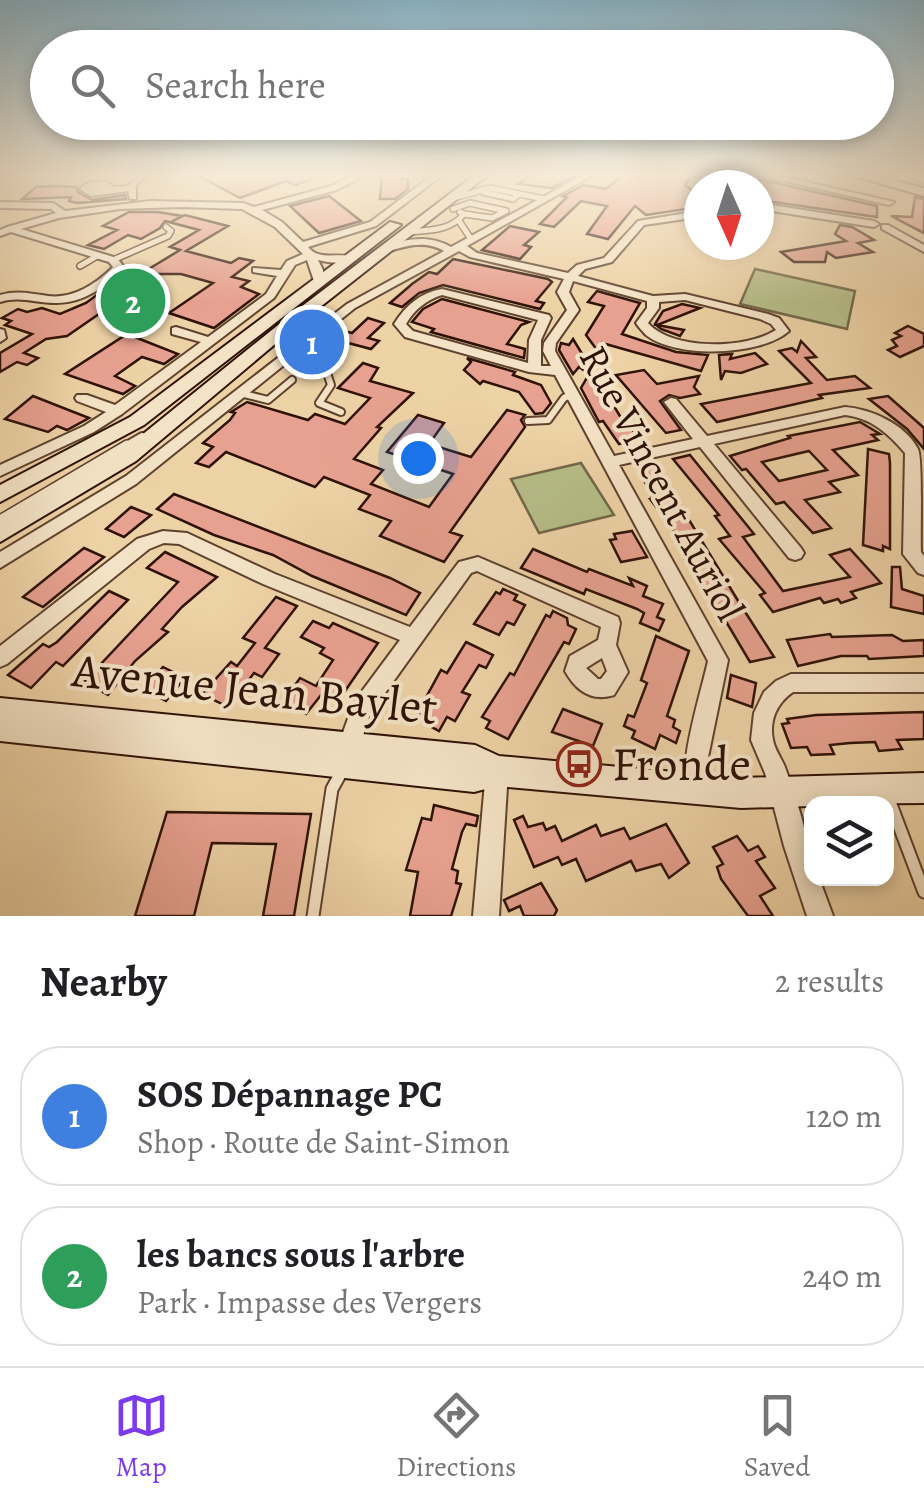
<!DOCTYPE html>
<html lang="en">
<head>
<meta charset="utf-8">
<style>
	body { margin:0; font-family:Alegreya,serif; background:#f6f6f6; color:#202124 }
	.controls { position:absolute; right:30px; bottom:30px; display:grid; overflow:hidden; border-radius:20px; box-shadow:0 5px 15px #0003 }
	.controls button { width:90px; height:90px; display:grid; place-items:center; padding:0; border:0; border-bottom:2px solid #e0e0e0; background:#fff; color:#202124; font:50px sans-serif }
	.compass { position:absolute; left:684px; top:170px; width:90px; height:90px; border-radius:50%; background:#fff; box-shadow:0 5px 15px #0003; rotate:177deg }
	.you { position:absolute; left:418px; top:458px; width:35px; height:35px; margin:-25px; border:8px solid #fff; border-radius:50%; background:#1a73e8; box-shadow:0 0 0 15px #1a73e833 }
	.badge { display:grid; place-items:center; width:65px; height:65px; border-radius:50%; background:#7c3aed; color:#fff; font-size:32px; font-weight:700 }
	.pin { position:absolute; translate:-50% -50%; border:5px solid #fff; box-shadow:0 2px 10px #0006 }
	.list { margin:0; padding:0; list-style:none }
	h2 { display:flex; justify-content:space-between; align-items:center; height:130px; margin:0; padding:0 40px; font-size:42px }
	h2 small { font-size:32px; font-weight:400; color:#757577 }
	.list li { display:grid; grid-template-columns:65px 1fr auto; gap:30px; align-items:center; box-sizing:border-box; height:140px; margin:0 20px 20px; padding:0 20px; border:2px solid #e0e0e0; border-radius:40px }
	.list b { display:block; font-size:38px; white-space:nowrap }
	.list p { margin:0; font-size:32px; white-space:nowrap; color:#757577 }
	.list em { font-size:32px; font-style:normal; color:#757577 }
	.icon { flex:none; width:55px; height:55px; fill:none; stroke:currentColor; stroke-width:2; stroke-linecap:round; stroke-linejoin:round }
	.map { position:relative; flex:none; width:924px; height:916px; overflow:hidden }
	.search { position:absolute; background:#fff; box-shadow:0 5px 15px #0003; left:30px; right:30px; top:30px; height:110px; display:flex; align-items:center; gap:25px; box-sizing:border-box; padding:0 35px; border-radius:55px; color:#757577; font-size:38px }
	.sheet { height:450px; background:#fff }
	nav { display:flex; justify-content:space-around; align-items:center; box-sizing:border-box; height:140px; border-top:2px solid #e0e0e0; background:#fff; font-size:28px; color:#757577 }
	nav a { display:grid; justify-items:center; gap:5px }
	nav .on { color:#7c3aed }
	.map>svg:first-child { display:block }
	.green { fill:#b6bd88; stroke:#726847; stroke-width:2.5 }
	.building { fill:#e7a190; stroke:#2f1206; stroke-width:2.5; fill-rule:evenodd }
	.lines { fill:none; stroke-linecap:round; stroke-linejoin:round }
	.lane-far3-casing { stroke:#5e422e; stroke-width:8 }
	.lane-far2-casing { stroke:#5e422e; stroke-width:10 }
	.lane-far1-casing { stroke:#5e422e; stroke-width:12 }
	.lane-casing { stroke:#5e422e; stroke-width:15 }
	.street-casing { stroke:#5e422e; stroke-width:4 }
	.secondary-casing { stroke:#2f1206; stroke-width:4 }
	.lane-far3 { stroke:#f3e2c5; stroke-width:5 }
	.lane-far2 { stroke:#f3e2c5; stroke-width:6 }
	.lane-far1 { stroke:#f3e2c5; stroke-width:9 }
	.lane { stroke:#f3e2c5; stroke-width:11 }
	.street { fill:#f3e2c5; fill-rule:evenodd }
	.secondary { fill:#f3e2c5; fill-rule:evenodd }
	.labels { text-anchor:middle; dominant-baseline:central; stroke-width:8; stroke-linejoin:round; paint-order:stroke }
	.street-label { font-size:40px; fill:#2f1206; stroke:#f3e2c5 }
	.near-street-label { font-size:48px; fill:#2f1206; stroke:#f3e2c5 }
	.near-poi-label { font-size:48px; fill:#2f1206; stroke:#f3e2c5; text-anchor:start }
</style>
</head>
<body>
<div class="map">
<svg width="924" height="916" viewBox="0 0 924 916">
	<rect width="100%" height="100%" fill="#edd2a6"/>
	<filter id="stains"><feTurbulence type="fractalNoise" baseFrequency=".002" numOctaves="4"/><feColorMatrix values="0 0 0 0 .2 0 0 0 0 .09 0 0 0 0 .02 0 0 0 .5 -.17"/></filter>
	<radialGradient id="worn" r=".72"><stop offset=".6" stop-color="#630" stop-opacity="0"/><stop offset="1" stop-color="#630" stop-opacity=".3"/></radialGradient>
	<g class="green">
		<path d="M755,269l100,22 -8,38 -107,-25z"/>
		<path d="M581,463l33,52 -75,18 -28,-54z"/>
	</g>
	<g class="building">
		<path d="M195,174h127v1l-26,10 -10,-4 -46,17z"/>
		<path d="M382,174h20v5h6v10l-13,10h-15z"/>
		<path d="M532,174h27l15,2 -22,12 -34,-4z"/>
		<path d="M624,174l16,4 1,-4h52l-8,11 14,10v12l-53,8 -11,-9 -27,33 -21,-5 20,-28 -26,-5 -27,26 -14,-3 27,-27 -4,-1 21,-11 22,4z"/>
		<path d="M759,179l118,27v11l-116,-17z"/>
		<path d="M54,186l23,1 1,5 14,8 33,-5 1,4 -49,4 -8,-2 2,-4 -49,2 14,-12z"/>
		<path d="M329,196l32,25 -42,12 -29,-27z"/>
		<path d="M915,197l9,2v34l-33,-17 21,1z"/>
		<path d="M129,212h29l24,4 -11,6 14,-7 43,11 -42,25 45,12 8,-5 14,3 -21,16 17,4 -8,6 18,7 -45,34 -45,-15 44,-30 -32,-9h-24l-90,62 -21,3 -22,14 14,5 -11,7 -10,-3 -17,10v-19l32,-19 -27,-9 6,-4 -9,-3 16,-9 9,3 15,-4 18,6 26,-11 49,-36 12,3 33,-20 -10,-3 29,-17 -34,-9 -5,7 -19,11 -13,-4 -24,14 -16,-4 29,-15 -14,-4z"/>
		<path d="M840,225l12,2 22,13 -16,3 15,9 -37,6 -9,-6 -2,10h-31l-13,-10 65,-11 -11,-7z"/>
		<path d="M510,226l29,6 -15,13 7,2 -11,12 -38,-9z"/>
		<path d="M453,259l95,20 4,3 -16,19 8,2 -4,6 -97,-24 -24,8 -17,14 -12,-4 22,-19 17,-12 8,2z"/>
		<path d="M597,291l43,12 -18,31 54,18 32,3 -7,16 -99,-28 -5,7 -11,-15 18,-29 -16,-4z"/>
		<path d="M442,299l87,23 -8,3 -14,19 18,5 -1,9 -93,-26 3,-3 -22,-7 11,-13z"/>
		<path d="M682,304l18,4 -43,17 27,5 -4,6 -19,-7 -6,-5 8,-13z"/>
		<path d="M368,318l16,5 -16,15 11,3 -8,8 -34,-9 3,-10 12,3z"/>
		<path d="M908,326l16,8v12l-24,11 -12,-7 9,-4 -5,-6 9,-4 -6,-3z"/>
		<path d="M127,334l51,20 -14,10 -22,-7 -27,19 20,10 -12,8 -58,-20z"/>
		<path d="M573,339l53,87h4l9,13 -20,5 -16,-23 -4,1 -18,-34 8,-14 -10,-7 -6,7 -14,-24 2,-7 8,2z"/>
		<path d="M801,341l15,16 -10,1 21,22 28,-4 15,12 -51,7 3,3 -105,24 -16,-18 110,-21 -32,-32 13,-3 5,4z"/>
		<path d="M755,353l12,11 -26,9 -16,-2 -4,9 -2,-25 13,-1 -2,5z"/>
		<path d="M467,358l48,14 -2,3 28,10 10,18 -8,10 -8,1 -16,-22 -36,-11 -3,3 -16,-14 7,-8z"/>
		<path d="M363,363l15,5 -8,13 43,12 -36,34 4,1 -27,31 29,11 -12,14 58,23 24,-33 -66,-22 31,-37 26,8 -15,21 42,13 36,-47 18,5 -4,5 4,7 -75,105 12,4 -18,26 -64,-26 11,-15 -32,-12 11,-14 -46,-18 -9,10 -89,-35 -17,15 -13,-4 17,-16 -10,-4 27,-23 5,-7 -4,-1 16,-10 61,18 7,-6 30,10 25,-26 -32,-10z"/>
		<path d="M644,370l13,14 42,-8 -5,11 6,7 -20,4 -11,-3 -9,6 21,29 -15,3 -50,-58z"/>
		<path d="M33,396l38,15 18,7 -22,12 -10,-4 -9,6 -43,-13z"/>
		<path d="M888,396l36,32v21l-17,-20 -38,-30z"/>
		<path d="M860,422l20,12 -8,1 6,5 -45,10 25,25 -29,7 11,10 -35,8 26,28 -18,5 -29,-31 -8,2 -30,-35 -4,1 -12,-14 60,-18 -2,-2zM809,451l18,19 -48,11 -17,-19z"/>
		<path d="M868,449l21,5 1,9v86l-7,-3v5l-20,-6z"/>
		<path d="M690,455l64,79 -11,3 40,54 67,-14 -20,-22 20,-6 31,34 -30,9 5,6 -15,5 -3,-4 -14,4 -4,-5 -47,14 -13,-17 5,-2 -46,-54 11,-3 -15,-20 4,-1 -46,-56z"/>
		<path d="M657,467l83,137 34,53 -24,5 -32,-54 -4,1 -9,-15 4,-1 -25,-35 6,-1 -12,-21 -28,-37 3,-1 -14,-28z"/>
		<path d="M174,494l216,84 30,15 -14,22 -94,-39 -39,-21 -59,-20 -57,-26z"/>
		<path d="M131,507l20,8 -27,22 -18,-8z"/>
		<path d="M632,531l15,26 -26,5 -11,-22 6,-1 -2,-5z"/>
		<path d="M84,548l20,9 -61,50 -20,-10z"/>
		<path d="M533,549l54,23 2,-3 44,17 -4,-8 18,8 -4,10 20,8 -6,13 7,3 -5,11 -19,-8 4,-10 -7,-4 -51,-20 -2,5 -63,-26z"/>
		<path d="M165,552l52,25 -35,30 -20,22 6,3 -33,29 -27,34 -24,-13 94,-100 -31,-14z"/>
		<path d="M892,567h8l2,22 22,7v18l-33,-7z"/>
		<path d="M503,589l14,6 -3,5 11,5 -11,20 -7,-3 -8,13 -25,-11 22,-32 4,2z"/>
		<path d="M109,591l19,9 -65,66 -7,-4 -25,26 -23,-13 35,-31 6,3 8,-5z"/>
		<path d="M276,597l21,9 -32,42 14,6 -17,23 -8,-4 -26,34 -26,-13 29,-32 6,4 18,-23 -12,-5z"/>
		<path d="M553,611l14,7 1,7 8,4 -7,15 -5,-2 -56,97 -22,-11 4,-7 -8,-4 28,-44 4,2 32,-60 4,2z"/>
		<path d="M313,621l16,7 4,-5 45,20 -37,54 -16,-7 -19,24 -23,-12 17,-24 16,8 17,-26 -13,-7 4,-5 -23,-11z"/>
		<path d="M830,634l2,3 60,-2 11,6 21,-1v16l-55,3 -2,-3h-26l-43,10 -11,-26z"/>
		<path d="M656,636l33,15 -22,65 8,4 -2,7 7,4 -4,12 -16,-8 -5,14 -23,-11 3,-7 -11,-5 4,-11 6,2 13,-34 -6,-3z"/>
		<path d="M466,642l27,13 -7,13 -7,-3 -17,27 8,3 -15,26 -8,-4 -8,14 -20,-11 4,-6 -5,-2 23,-42 6,3z"/>
		<path d="M163,667l22,11 -19,23 -23,-12z"/>
		<path d="M731,675l25,8 -4,24 -25,-9z"/>
		<path d="M563,709l39,15 -9,22 -41,-14z"/>
		<path d="M924,712v27l-27,1 5,9 -23,2 -4,-9 -25,1 -20,2 4,9 -23,1 -4,-8 -16,1 -9,-24 7,-1 -2,-4 29,-4z"/>
		<path d="M434,805l44,11 -2,10 -10,-2 -4,8 -10,37 6,2 -2,12 5,1 -10,32h-41l8,-44 -12,-2 16,-52 9,2z"/>
		<path d="M167,812l144,2 -17,102h-31l13,-72 -64,-1 -18,73h-59z"/>
		<path d="M523,816l5,11 15,-4 3,7 9,-4 7,15 34,-16 5,11 23,-8 6,11 36,-15 23,39 -20,15 -8,-14 -25,7 -5,-10 -45,20 -10,-22 -14,6 -4,-8 -24,10 -20,-47z"/>
		<path d="M737,836l11,15 10,-5 7,11 -9,4 19,27 -15,8 13,20h-25l-27,-37 -4,-12 6,-3 -10,-17z"/>
		<path d="M541,883l16,27 -3,6h-30l-4,-10 -11,5 -5,-11z"/>
	</g>
	<g class="lines">
		<defs>
			<g id="lane-far3">
				<path d="M483,192l30,7 6,-5"/>
				<path d="M453,198l37,-10 54,11"/>
				<path d="M453,209l17,-6 36,8 -14,7 -28,-4"/>
				<path d="M459,221l12,18"/>
				<path d="M409,232c21,-2 41,-1 55,-18l-4,-2"/>
				<path d="M113,260l55,-24 3,-5 -5,-4"/>
				<path d="M80,266l17,-10"/>
			</g>
			<g id="lane-far2">
				<path d="M287,356l39,14 5,15 -12,18 22,9"/>
				<path d="M240,393l28,7 24,-20"/>
				<path d="M528,421l20,-1 16,-22 8,-4"/>
				<path d="M123,447l19,-11"/>
			</g>
			<path id="lane-far1" d="M0,520l127,-75"/>
			<g id="lane">
				<path d="M887,794l37,98"/>
				<path d="M313,916l19,-127 10,-18"/>
			</g>
			<g id="street">
				<path d="M140,174h9l-13,11v14h-6l-2,-8 -37,5 -11,-7c8,-9 25,-10 34,-2l14,-1z"/>
				<path d="M356,174h11l-30,16 -75,20 20,12 21,20 67,-20 64,-48h10l-68,52 -68,21c12,15 33,4 47,11 -10,7 -25,5 -37,2l5,10v13l-9,-2 -7,-21 -12,5 -21,33 -152,116 -28,18 -94,44v-11l84,-39 22,-14 -29,-11 -2,-3 2,-3h10l28,10 86,-63 -29,-8v-6l4,-1 32,10 58,-43 11,-18 -24,-4v-4l28,2 6,-9 16,-7 -28,-27 -33,-18 -61,-2 -61,2 -61,9 -38,11 96,29 7,9c-16,19 -42,37 -69,36 -20,0 -35,-7 -55,-1v-7c18,-5 31,-1 48,1 25,3 48,-12 65,-29l-4,-5 -98,-30 -11,4v-6l7,-3 49,-14 -5,-4 -51,-1v-6l53,1 12,8 85,-10 93,2 11,4 77,-21z"/>
				<path d="M585,174h10l-128,72 10,7 91,20 9,-8 27,-7 34,-37 61,-10v6l-55,8 -32,37 -27,7 -7,7 75,20 32,-2 83,20 11,4 10,13c-28,25 -113,28 -143,4 -1,-1 -9,-10 -10,-12l11,-15v-7l-74,-20 -4,11 10,18 -23,33 -1,8 59,105 79,-17 -29,-37 7,-4 5,1 31,37 138,-29c26,2 60,17 73,42 5,11 2,85 3,103l3,4v19l-6,-2 -15,-19 2,-101c-17,-20 -34,-35 -60,-38l-131,29 87,104 3,5 -3,5 -6,2 -6,-2 -89,-111 -81,18 109,195 -21,102v28l-3,8 -8,3 -8,-3c-12,-29 13,-105 20,-137l-153,-286 -26,-3 -124,-35 -11,-13c12,-19 26,-31 48,-35l107,26 2,3 -10,22v26h10l-8,-15 1,-8 23,-33 -10,-18 7,-13 -94,-22 -11,-6 -104,57 -219,176 -136,84v-16l126,-76 221,-172 97,-53c-20,-11 -37,-5 -58,1l-5,-3 1,-2c24,-8 46,-13 69,0zM442,295l96,25 -9,20 -1,23 -115,-32 -7,-7c8,-14 20,-24 36,-29zM685,300l75,19 11,5 5,6c-30,19 -103,21 -128,-7l11,-15v-6z"/>
				<path d="M704,174h9l13,11h-9z"/>
				<path d="M755,174h16l123,28 -5,3z"/>
				<path d="M889,174h8l-2,8h-6z"/>
				<path d="M908,174l16,3v6l-15,-7z"/>
				<path d="M759,203l115,18 5,3 -5,3 -115,-18z"/>
				<path d="M882,225h6l36,20v7l-42,-23z"/>
				<path d="M0,329l4,1 2,8 -6,4z"/>
				<path d="M163,531l24,2 88,41 135,53 49,-65 19,-5 140,60 2,6 -4,22 12,27 -14,23c-22,7 -38,-4 -49,-24l5,-15 28,-16 3,-13 -124,-56 -6,2 -101,141 -14,43 -8,3 -8,-3 -3,-8 17,-47 46,-62 -137,-56 -84,-40 -15,-1 -15,6 -142,115 -7,3v-21l137,-107zM602,658l5,13 -6,8h-3l-12,-11z"/>
				<path d="M791,674h133v18h-131c-16,11 -24,28 -20,48 2,11 10,20 13,30 11,30 26,77 26,108h7l14,38h-26l-23,-70 -19,-73 -14,-33 3,-27 10,-21 12,-11z"/>
				<path d="M497,760l8,3 3,8 -9,145h-26l13,-145 3,-8z"/>
			</g>
			<g id="secondary">
				<path d="M476,174h13l-184,145 -169,142 -136,81v-19l122,-72 171,-138z"/>
				<path d="M848,174h20l56,14v8z"/>
				<path d="M390,222l11,3 -257,200 -144,77v-17l130,-68z"/>
				<path d="M0,698l475,47 24,11 242,22 183,-5v30l-112,1v2l-71,2 -244,-22 -23,6 -474,-51z"/>
			</g>
		</defs>
		<use href="#lane-far3" class="lane-far3-casing"/>
		<use href="#lane-far2" class="lane-far2-casing"/>
		<use href="#lane-far1" class="lane-far1-casing"/>
		<use href="#lane" class="lane-casing"/>
		<use href="#street" class="street-casing"/>
		<use href="#secondary" class="secondary-casing"/>
		<use href="#lane-far3" class="lane-far3"/>
		<use href="#lane-far2" class="lane-far2"/>
		<use href="#lane-far1" class="lane-far1"/>
		<use href="#lane" class="lane"/>
		<use href="#street" class="street"/>
		<use href="#secondary" class="secondary"/>
	</g>
	<linearGradient id="sky" x2="0" y2="1"><stop stop-color="#89b6cc"/><stop offset="0.58" stop-color="#f7ebd7"/><stop offset="1" stop-color="#f7ebd7" stop-opacity="0"/></linearGradient>
	<rect width="924" height="302" fill="url(#sky)"/>
	<defs>
		<symbol id="bus-ring" viewBox="-11 -11 22 22"><circle r="9.5" fill="#f3e2c5" stroke="#8f2418" stroke-width="1.5"/><path d="M-5-6H5V4H4V6H2V4H-2V6H-4V4H-5ZM-3.5-4V0h7V-4ZM-3.5 1.2v1.5H-2V1.2ZM2 1.2v1.5H3.5V1.2Z" fill="#8f2418"/></symbol>
	</defs>
	<g fill-rule="evenodd">
		<use href="#bus-ring" x="554" y="739" width="50" height="50"/>
	</g>
	<g class="labels">
		<g class="street-label">
			<text transform="translate(662 483) rotate(62)">Rue Vincent Auriol</text>
		</g>
		<g class="near-street-label">
			<text transform="translate(255 689) rotate(6)">Avenue Jean Baylet</text>
		</g>
		<g class="near-poi-label">
			<text x="612" y="764">Fronde</text>
		</g>
	</g>
	<rect width="100%" height="100%" filter="url(#stains)"/>
	<rect width="100%" height="100%" fill="url(#worn)"/>
</svg>
<div class="controls">
<button><svg class="icon" aria-label="layers" viewBox="0 0 24 24"><path d="M12 4l9 5-9 5-9-5zM3 14l9 5 9-5"/></svg></button>
</div>
<svg class="compass" viewBox="-18 -18 36 36"><path d="M0-13l5 13h-10z" fill="#e53935"/><path d="M0 13l5-13h-10z" fill="#757577"/></svg>
<div class="you"></div>
<div class="pin badge" style="left:312px;top:342px;background:#3f7fe0">1</div>
<div class="pin badge" style="left:133px;top:301px;background:#2e9e5b">2</div>
<div class="search"><svg class="icon" aria-label="search" viewBox="0 0 24 24"><circle cx="10" cy="10" r="6"/><path d="M15 15l6 6"/></svg>Search here</div>
</div>
<section class="sheet">
<h2>Nearby<small>2 results</small></h2>
<ul class="list">
<li><span class="badge" style="background:#3f7fe0">1</span><div><b>SOS Dépannage PC</b><p>Shop · Route de Saint-Simon</p></div><em>120 m</em></li>
<li><span class="badge" style="background:#2e9e5b">2</span><div><b>les bancs sous l'arbre</b><p>Park · Impasse des Vergers</p></div><em>240 m</em></li>
</ul>
</section>
<nav>
<a class="on"><svg class="icon" aria-label="map" viewBox="0 0 24 24"><path d="M3 6l6-2 6 2 6-2v14l-6 2-6-2-6 2zM9 4v14M15 6v14"/></svg>Map</a>
<a><svg class="icon" aria-label="directions" viewBox="0 0 24 24"><path d="M12 3l9 9-9 9-9-9zM9 14v-3h6M13 9l2 2-2 2"/></svg>Directions</a>
<a><svg class="icon" aria-label="saved" viewBox="0 0 24 24"><path d="M7 4h10v16l-5-4-5 4z"/></svg>Saved</a>
</nav>
</body>
</html>
